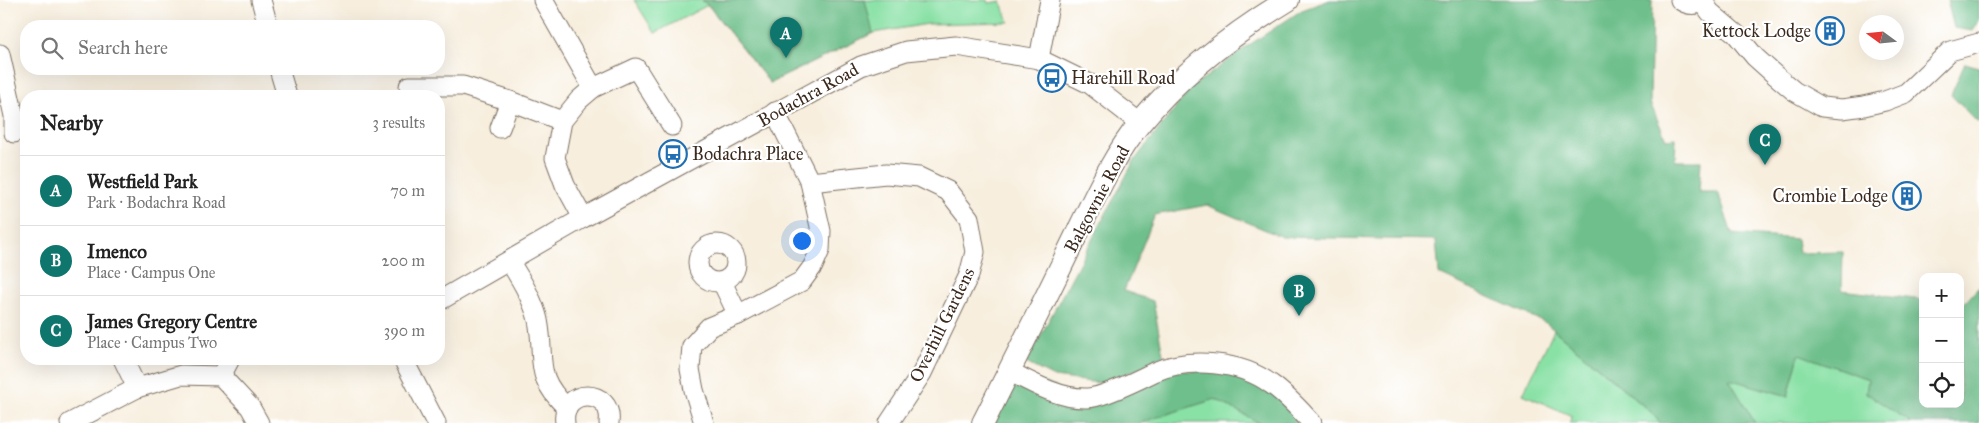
<!DOCTYPE html>
<html lang="en">
<head>
<meta charset="utf-8">
<style>
	body { margin:0; font-family:"IM FELL Great Primer",serif; background:#f2f2f2; color:#222 }
	.controls { position:absolute; right:15px; bottom:15px; display:grid; overflow:hidden; border-radius:10px; box-shadow:0 5px 20px #0002 }
	.controls button { width:45px; height:45px; display:grid; place-items:center; padding:0; border:0; border-bottom:1px solid #e0e0e0; background:#fff; color:#222; font:25px sans-serif }
	.compass { position:absolute; left:1859px; top:15px; width:45px; height:45px; border-radius:50%; background:#fff; box-shadow:0 5px 20px #0002; rotate:285deg }
	.you { position:absolute; left:801px; top:240px; width:18px; height:18px; margin:-12px; border:4px solid #fff; border-radius:50%; background:#1a73e8; box-shadow:0 0 0 8px #1a73e833 }
	.badge { display:grid; place-items:center; width:32px; height:32px; border-radius:50%; background:#0f766e; color:#fff; font-size:16px; font-weight:700 }
	.pin { position:absolute; translate:-50% -41px; filter:drop-shadow(0 1px 2px #0008) }
	.pin::after { content:''; position:absolute; top:26px; width:18px; height:15px; background:inherit; clip-path:polygon(0 0,100% 0,50% 100%) }
	.list { margin:0; padding:0; list-style:none }
	h2 { display:flex; justify-content:space-between; align-items:center; height:65px; margin:0; padding:0 20px; font-size:21px }
	h2 small { font-size:16px; font-weight:400; color:#767676 }
	.list li { display:grid; grid-template-columns:32px 1fr auto; gap:15px; align-items:center; box-sizing:border-box; height:70px; padding:0 20px; border-top:1px solid #e0e0e0 }
	.list b { display:block; font-size:19px; white-space:nowrap }
	.list p { margin:0; font-size:16px; white-space:nowrap; color:#767676 }
	.list em { font-size:16px; font-style:normal; color:#767676 }
	.icon { flex:none; width:28px; height:28px; fill:none; stroke:currentColor; stroke-width:2; stroke-linecap:round; stroke-linejoin:round }
	.map { position:relative; flex:none; width:1979px; height:423px; overflow:hidden }
	.search { position:absolute; background:#fff; box-shadow:0 5px 20px #0002; left:20px; top:20px; width:425px; height:55px; display:flex; align-items:center; gap:12px; box-sizing:border-box; padding:0 18px; border-radius:20px; color:#767676; font-size:19px }
	.panel { position:absolute; background:#fff; box-shadow:0 5px 20px #0002; left:20px; top:90px; width:425px; height:275px; border-radius:20px }
	.map>svg:first-child { display:block }
	.green { fill:#89e1a6; stroke:#628662 }
	.forest { fill:#6ebf8b; stroke:#547454 }
	.lines { fill:none; stroke-linecap:round; stroke-linejoin:round }
	.minor-casing { stroke:#7d6f61; stroke-width:21 }
	.tertiary-casing { stroke:#7d6f61; stroke-width:24 }
	.minor { stroke:#fff; stroke-width:19 }
	.tertiary { stroke:#fff; stroke-width:22 }
	.labels { text-anchor:middle; dominant-baseline:central; stroke-width:4.5; stroke-linejoin:round; paint-order:stroke }
	.poi-label { font-size:18px; fill:#3b2a1e; stroke:#fff; text-anchor:end }
	.street-label { font-size:18px; fill:#3b2a1e; stroke:#fff }
</style>
</head>
<body>
<div class="map">
<svg width="1979" height="423" viewBox="0 0 1979 423">
	<rect width="100%" height="100%" fill="#fff"/>
	<filter id="ink" filterUnits="userSpaceOnUse"><feTurbulence type="fractalNoise" baseFrequency=".02" numOctaves="2"/><feDisplacementMap in="SourceGraphic" scale="10" xChannelSelector="R" yChannelSelector="G"/><feConvolveMatrix kernelMatrix="1 2 1 2 8 2 1 2 1" color-interpolation-filters="sRGB"/></filter>
	<filter id="wash" filterUnits="userSpaceOnUse"><feTurbulence type="fractalNoise" baseFrequency=".0096" numOctaves="4" result="noise"/><feDisplacementMap in="SourceGraphic" scale="20" xChannelSelector="R" yChannelSelector="G"/><feGaussianBlur stdDeviation="1.12" result="paint"/><feColorMatrix in="noise" values="0 0 0 0 0 0 0 0 0 0 0 0 0 0 0 0 0 1.4 0 .05"/><feComposite in="paint" operator="in"/></filter>
	<g filter="url(#wash)">
		<rect width="100%" height="100%" fill="#f7eedd"/>
		<g class="green">
			<path d="M634,0h354l1,3 12,-2 8,21 -81,2 -55,9 -103,50 -62,-78 -53,28z"/>
			<path d="M1554,330l98,83 8,10h-91l3,-7 -49,-22z"/>
			<path d="M1799,354l70,25 -2,14 45,30h-157l-27,-45 60,18z"/>
			<path d="M1215,399l45,24h-121z"/>
		</g>
		<g class="forest">
			<path d="M701,0h164l8,33 -103,50 -62,-78z"/>
			<path d="M1330,0h322l-2,103 16,36 10,-1 -1,23h26l-2,31h19l14,42 65,5 2,14 44,-1 -1,38 81,10v104h37v-96l19,-21v136h-67l-46,-30 2,-14 -69,-25 -11,42 -59,-17 26,44h-95l-8,-10 -106,-90 -107,-49 -3,-34 -154,-3 -75,-32 -52,10 -31,76 29,10 11,59 -65,23 -45,-6 -28,-14 108,-202 57,-73 55,-41 56,-37z"/>
			<path d="M1947,0h32v21l-6,10 -19,-3z"/>
			<path d="M1965,63l14,4v57l-28,-29z"/>
			<path d="M1009,371l79,27 70,-27h87l67,52h-52l-45,-24 -76,24h-156z"/>
		</g>
	</g>
	<g filter="url(#ink)">
		<g class="lines">
			<defs>
				<g id="minor">
					<path d="M261,0l7,26"/>
					<path d="M543,0l50,88"/>
					<path d="M1680,0c8,6 17,6 25,0"/>
					<path d="M1703,2l7,10 26,22 19,23 20,18 19,16 28,16 20,2 22,-3 21,-5 21,-8 44,-42 29,-8"/>
					<path d="M0,54l14,62v17"/>
					<path d="M1039,59l11,-59"/>
					<path d="M279,69l8,27"/>
					<path d="M409,86h54l47,15 52,20"/>
					<path d="M500,128l10,-27"/>
					<path d="M810,182l76,-8 33,3 29,14 21,27 6,34 -6,23 -47,98 -33,50"/>
					<path d="M583,218l-18,-33 -10,-27 7,-37 17,-21 14,-12 43,-20 36,58"/>
					<circle cx="717" cy="263" r="19"/>
					<path d="M509,261c12,18 24,38 29,59 8,41 -6,54 29,88"/>
					<path d="M722,282l16,33"/>
					<path d="M439,301l144,-83 278,-152 45,-15 50,-5 83,13 51,25 50,39"/>
					<path d="M123,359l14,29"/>
					<path d="M403,359l33,64"/>
					<path d="M1009,371c23,12 51,28 78,27 14,0 53,-19 67,-26 35,-15 86,-11 117,12 16,11 28,25 41,39"/>
					<path d="M221,376l9,-17"/>
					<path d="M70,423l67,-35 44,-13 40,1 29,31 9,16"/>
					<path d="M565,423c-5,-36 49,-36 44,0"/>
					<path d="M704,423l-10,-33 -4,-21 2,-23 17,-19 29,-12 64,-34 11,-15 7,-16 1,-19 -11,-49 -35,-70"/>
				</g>
				<path id="tertiary" d="M983,423c29,-58 58,-115 86,-173 21,-42 41,-91 72,-128 41,-50 93,-89 147,-122"/>
			</defs>
			<use href="#minor" class="minor-casing"/>
			<use href="#tertiary" class="tertiary-casing"/>
			<use href="#minor" class="minor"/>
			<use href="#tertiary" class="tertiary"/>
		</g>
	</g>
	<defs>
		<symbol id="building-ring" viewBox="-11 -11 22 22"><circle r="9.5" fill="#fff" stroke="#1f6fb2" stroke-width="1.5"/><path d="M-4-6H4V6H1V3H-1V6H-4ZM-2.5-4.3h1.7v1.8h-1.7ZM.8-4.3h1.7v1.8H.8ZM-2.5-1h1.7V.8h-1.7ZM.8-1h1.7V.8H.8Z" fill="#1f6fb2"/></symbol>
		<symbol id="bus-ring" viewBox="-11 -11 22 22"><circle r="9.5" fill="#fff" stroke="#1f6fb2" stroke-width="1.5"/><path d="M-5-6H5V4H4V6H2V4H-2V6H-4V4H-5ZM-3.5-4V0h7V-4ZM-3.5 1.2v1.5H-2V1.2ZM2 1.2v1.5H3.5V1.2Z" fill="#1f6fb2"/></symbol>
	</defs>
	<g fill-rule="evenodd">
		<use href="#building-ring" x="1814" y="15" width="32" height="32"/>
		<use href="#bus-ring" x="1036" y="62" width="32" height="32"/>
		<use href="#bus-ring" x="657" y="138" width="32" height="32"/>
		<use href="#building-ring" x="1891" y="180" width="32" height="32"/>
	</g>
	<g class="labels">
		<g class="poi-label">
			<text x="1811" y="31">Kettock Lodge</text>
			<text x="1071" y="78" text-anchor="start">Harehill Road</text>
			<text x="692" y="154" text-anchor="start">Bodachra Place</text>
			<text x="1888" y="196">Crombie Lodge</text>
		</g>
		<g class="street-label">
			<text transform="translate(808 95) rotate(-29)">Bodachra Road</text>
			<text transform="translate(1097 199) rotate(-62)">Balgownie Road</text>
			<text transform="translate(942 325) rotate(-64)">Overhill Gardens</text>
		</g>
	</g>
</svg>
<div class="controls">
<button>+</button>
<button>−</button>
<button><svg class="icon" aria-label="locate" viewBox="0 0 24 24"><circle cx="12" cy="12" r="6"/><path d="M12 2v4M12 18v4M2 12h4M18 12h4"/></svg></button>
</div>
<svg class="compass" viewBox="-18 -18 36 36"><path d="M0-13l5 13h-10z" fill="#e53935"/><path d="M0 13l5-13h-10z" fill="#767676"/></svg>
<div class="you"></div>
<div class="pin badge" style="left:786px;top:58px">A</div>
<div class="pin badge" style="left:1299px;top:316px">B</div>
<div class="pin badge" style="left:1765px;top:165px">C</div>
<div class="search"><svg class="icon" aria-label="search" viewBox="0 0 24 24"><circle cx="10" cy="10" r="6"/><path d="M15 15l6 6"/></svg>Search here</div>
<section class="panel">
<h2>Nearby<small>3 results</small></h2>
<ul class="list">
<li><span class="badge">A</span><div><b>Westfield Park</b><p>Park · Bodachra Road</p></div><em>70 m</em></li>
<li><span class="badge">B</span><div><b>Imenco</b><p>Place · Campus One</p></div><em>200 m</em></li>
<li><span class="badge">C</span><div><b>James Gregory Centre</b><p>Place · Campus Two</p></div><em>390 m</em></li>
</ul>
</section>
</div>
</body>
</html>
